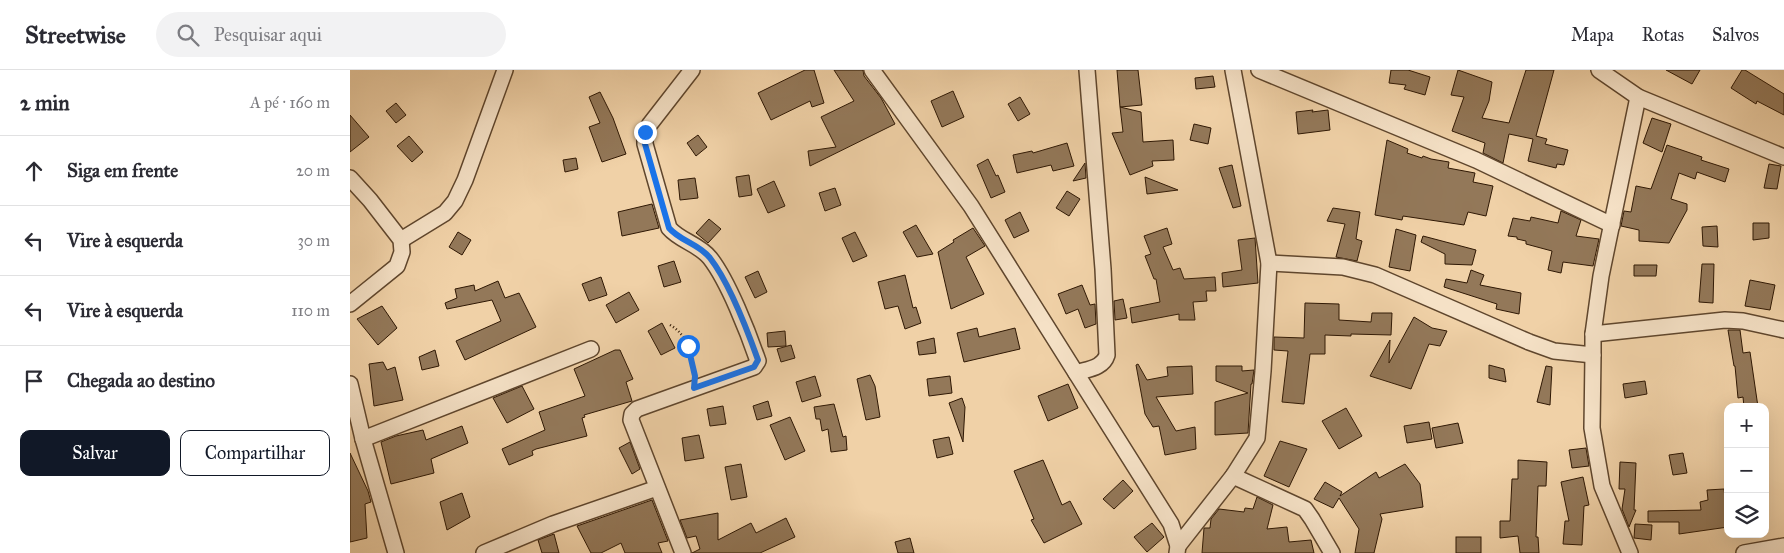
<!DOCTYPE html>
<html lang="pt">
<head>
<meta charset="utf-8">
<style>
	body { margin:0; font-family:"IM FELL Great Primer",serif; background:#f2f2f3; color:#2b2b33 }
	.controls { position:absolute; right:15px; bottom:15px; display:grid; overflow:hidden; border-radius:10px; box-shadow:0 5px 20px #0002 }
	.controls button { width:45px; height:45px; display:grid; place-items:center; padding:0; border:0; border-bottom:1px solid #e1e1e2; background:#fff; color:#2b2b33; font:25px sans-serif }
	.stop { position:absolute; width:15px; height:15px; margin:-11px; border:4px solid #1a73e8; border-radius:50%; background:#fff }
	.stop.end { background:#1a73e8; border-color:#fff; box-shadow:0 1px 5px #0008 }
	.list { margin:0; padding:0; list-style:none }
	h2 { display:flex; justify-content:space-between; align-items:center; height:65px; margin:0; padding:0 20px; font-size:21px }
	h2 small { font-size:16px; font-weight:400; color:#7c7c81 }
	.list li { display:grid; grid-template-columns:32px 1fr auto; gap:15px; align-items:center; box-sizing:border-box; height:70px; padding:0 20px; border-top:1px solid #e1e1e2 }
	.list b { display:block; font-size:19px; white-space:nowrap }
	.list em { font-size:16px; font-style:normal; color:#7c7c81 }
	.actions { display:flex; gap:10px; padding:15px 20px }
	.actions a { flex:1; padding:11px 0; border:1px solid #111827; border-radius:10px; text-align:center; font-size:18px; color:#111827 }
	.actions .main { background:#111827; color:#fff }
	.icon { flex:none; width:28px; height:28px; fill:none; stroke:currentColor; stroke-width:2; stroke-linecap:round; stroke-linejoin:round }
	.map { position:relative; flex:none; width:1434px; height:483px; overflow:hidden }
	header { display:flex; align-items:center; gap:30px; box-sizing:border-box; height:70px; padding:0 25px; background:#fff; border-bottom:1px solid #e1e1e2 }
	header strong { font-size:24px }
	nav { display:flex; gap:28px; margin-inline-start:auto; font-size:18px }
	.search { width:350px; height:45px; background:#f2f2f3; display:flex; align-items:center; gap:12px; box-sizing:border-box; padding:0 18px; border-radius:28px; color:#7c7c81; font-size:19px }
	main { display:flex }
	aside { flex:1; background:#fff }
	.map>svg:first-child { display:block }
	.building { fill:#937859; stroke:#2f1804 }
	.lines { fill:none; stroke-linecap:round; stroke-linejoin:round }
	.street-casing { stroke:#5f462d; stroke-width:18 }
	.path { stroke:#2f1804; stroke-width:2.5; stroke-dasharray:1 2.5; stroke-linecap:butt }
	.street { stroke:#f5e1c6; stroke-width:15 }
	.route { stroke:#1a73e8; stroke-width:6 }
</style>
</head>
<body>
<header>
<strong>Streetwise</strong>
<div class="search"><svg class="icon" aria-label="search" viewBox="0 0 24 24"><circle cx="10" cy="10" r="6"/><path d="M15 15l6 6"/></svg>Pesquisar aqui</div>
<nav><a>Mapa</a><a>Rotas</a><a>Salvos</a></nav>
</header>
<main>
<aside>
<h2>2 min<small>A pé · 160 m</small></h2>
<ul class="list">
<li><svg class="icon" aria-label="ahead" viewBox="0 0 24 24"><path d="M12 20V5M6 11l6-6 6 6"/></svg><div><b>Siga em frente</b></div><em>20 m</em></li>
<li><svg class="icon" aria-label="left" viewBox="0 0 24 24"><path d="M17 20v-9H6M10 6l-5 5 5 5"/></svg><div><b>Vire à esquerda</b></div><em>30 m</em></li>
<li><svg class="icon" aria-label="left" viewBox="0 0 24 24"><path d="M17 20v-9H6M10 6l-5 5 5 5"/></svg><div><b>Vire à esquerda</b></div><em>110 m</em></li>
<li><svg class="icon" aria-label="arrive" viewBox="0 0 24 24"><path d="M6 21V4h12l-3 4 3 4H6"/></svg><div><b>Chegada ao destino</b></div></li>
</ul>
<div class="actions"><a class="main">Salvar</a><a>Compartilhar</a></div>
</aside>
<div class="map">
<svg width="1434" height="483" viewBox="0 0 1434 483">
	<rect width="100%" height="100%" fill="#f0d1a7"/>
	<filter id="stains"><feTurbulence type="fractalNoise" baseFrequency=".004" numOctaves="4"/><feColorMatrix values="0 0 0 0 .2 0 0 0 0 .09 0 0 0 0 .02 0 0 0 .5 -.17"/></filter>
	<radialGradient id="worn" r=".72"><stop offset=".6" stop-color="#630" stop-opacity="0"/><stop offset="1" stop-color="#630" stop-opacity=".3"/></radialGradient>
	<g class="building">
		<path d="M455,0h9l10,33 -12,4 -2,-6 -39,19 -13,-27z"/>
		<path d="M484,0h29l1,6 17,22 14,26 -85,42 -2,-15 28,-4 -15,-30 33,-16z"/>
		<path d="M767,0h21l4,35 -22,2z"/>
		<path d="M1041,0h17l22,7 -5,18 -21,-6 2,-4 -17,-2z"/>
		<path d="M1108,0l34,12 -3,19 -7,17 27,5 17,-53h28l-18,66 11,3 -2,5 23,6 -4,15 -7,-1 -1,4 -28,-7 5,-22 -24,-5 -6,29 -20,-10 2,-10 -33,-12 12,-34 -13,-2z"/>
		<path d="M1316,0h34l-8,14z"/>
		<path d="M1392,0h3l39,24v21l-27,-14 -1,3 -25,-16z"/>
		<path d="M863,6l2,11 -19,2 -1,-11z"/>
		<path d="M603,21l11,26 -22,10 -11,-26z"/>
		<path d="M250,22l13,26 13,36 -24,8 -13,-35 11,-4 -11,-26z"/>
		<path d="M670,27l10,17 -12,7 -10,-17z"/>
		<path d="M46,33l10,12 -10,8 -10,-12z"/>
		<path d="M770,37l21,5 2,30 30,-2 1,20 -22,1 1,5 -23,9 -18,-42 11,-1z"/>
		<path d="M963,40l-1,2 16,-2 2,20 -32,4 -2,-22z"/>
		<path d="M0,45l19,22 -19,15z"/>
		<path d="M1302,48l19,6 -9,28 -19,-9z"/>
		<path d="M844,54l17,4 -3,16 -18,-4z"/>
		<path d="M348,65l9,12 -11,9 -9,-13z"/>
		<path d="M59,66l14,16 -11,10 -15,-16z"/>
		<path d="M1037,70l21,9 -1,4 15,5 1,-2 8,3 18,3 -1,6 27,5 -2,9 20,4 -7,30 -18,-4 -4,13 -61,-9 -1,4 -27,-5z"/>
		<path d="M717,73l7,23 -21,5 -2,-6 -34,8 -4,-18 19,-4 1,2z"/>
		<path d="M1317,75l35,12 -1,3 28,9 -4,13 -28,-10 -2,7 -16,-6 -8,26 16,5v6l-18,33 -30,-2v-11l-18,-4 3,-15 7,1 5,-26 15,3z"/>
		<path d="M226,88l2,11 -13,3 -2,-12z"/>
		<path d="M638,89l8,17 2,-1 7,17 -14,6 -14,-33z"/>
		<path d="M735,93l1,15 -13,3z"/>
		<path d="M1419,94l12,2 -4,23 -13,-1z"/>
		<path d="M882,95l9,41 -8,2 -14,-40z"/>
		<path d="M399,105l3,20 -13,2 -3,-20z"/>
		<path d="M795,107l33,13 -31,4z"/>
		<path d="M345,108l3,20 -18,2 -2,-20z"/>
		<path d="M424,111l11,25 -17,7 -11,-24z"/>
		<path d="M485,118l6,17 -16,6 -6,-18z"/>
		<path d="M717,121l13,8 -11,17 -13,-8z"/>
		<path d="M302,134l7,24 -37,8 -4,-24z"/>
		<path d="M983,138l27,4 -4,27 6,2 -5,20 -21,-4 9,-33 -18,-3z"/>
		<path d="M1211,141l20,9 -5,16 23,3 -6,27 -30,-4 -2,11 -13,-3 4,-19 -26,-7v-3l-9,-2v-2l-9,-1 5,-18 17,3 1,-4 27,6z"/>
		<path d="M670,142l9,19 -15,7 -9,-18z"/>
		<path d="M359,149l12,10 -13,14 -12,-10z"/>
		<path d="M1403,153h16v15l-16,2z"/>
		<path d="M566,155l17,29 -16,3 -14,-25z"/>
		<path d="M1367,156l1,21 -15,-1 -1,-19z"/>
		<path d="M623,158l12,18 -19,11 18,37 -33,15 -13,-57 16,-10 -1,-2z"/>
		<path d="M817,158l5,16 -9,3 10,23 7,-2 4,11 31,-2 1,14h-10l1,10 -14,1 2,18h-16v-6l-47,9 -2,-15 30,-6 -4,-23h-2l-9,-23 6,-2 -7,-18z"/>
		<path d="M1046,159l20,6 -6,36 -21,-4z"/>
		<path d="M108,162l13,8 -9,15 -13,-8z"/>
		<path d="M505,162l12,24 -14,6 -11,-24z"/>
		<path d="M1073,166l53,14 -4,15 -27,-1v-10l-24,-12z"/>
		<path d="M905,168l3,45 -35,4 -1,-14 20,-3 -4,-30z"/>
		<path d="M324,191l7,21 -17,5 -6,-21z"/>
		<path d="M1352,194h12l-1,39 -14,-1z"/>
		<path d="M1284,195h23l-1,11h-22z"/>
		<path d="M1121,200l13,5 -4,10 41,8 -2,21 -23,-5 1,-5 -53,-17 2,-8 21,4z"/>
		<path d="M408,201l9,21 -12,6 -10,-21z"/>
		<path d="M555,205l8,33 3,-1 5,16 -16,6 -7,-23 -13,3 -7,-27z"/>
		<path d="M251,207l6,18 -18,6 -7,-17z"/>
		<path d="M1400,210l25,5 -5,25 -25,-4z"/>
		<path d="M148,211l7,17 14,-5 17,34 -71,33 -9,-19 45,-20 -9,-21 -45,9 -2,-6 12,-5 -2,-9 19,-4 1,6z"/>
		<path d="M732,215l8,20 5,-1 1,20 -11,4 -7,-19 -12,5 -8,-20z"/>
		<path d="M279,222l10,18 -23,13 -10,-18z"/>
		<path d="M773,229l4,19 -12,2 -1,-19z"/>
		<path d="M955,233l34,1v16l32,2 1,-9h20l-1,22 -40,-1v2l-26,-1v19h-15l-6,50 -22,-2 6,-51 -14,-1v-13l30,1z"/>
		<path d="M32,236l15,22 -19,17 -21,-26z"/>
		<path d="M1064,247l18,11 15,3 -7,15 -11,-2 -18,45 -41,-13 20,-36 -1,23z"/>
		<path d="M312,253l13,25 -14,7 -13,-24z"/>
		<path d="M627,258l2,9 36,-9 5,21 -56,13 -7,-29z"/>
		<path d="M1378,260h12l3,23 7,-1 8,55h-14l-1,-10 -5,1 -3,-32h-1z"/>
		<path d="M435,261l1,15 -18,1 -1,-14z"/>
		<path d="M584,268l2,15 -17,2 -2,-13z"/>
		<path d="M441,275l4,13 -14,4 -4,-13z"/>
		<path d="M85,280l4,16 -17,4 -3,-13z"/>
		<path d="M265,280h5l13,29 -7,3 6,19 -48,14 1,2 -3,1 5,18 -51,13 -4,2 1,4 -24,10 -7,-16 43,-19 -6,-18 46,-16 -11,-27z"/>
		<path d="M33,292l4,8 8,-3 8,33 -29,6 -5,-42z"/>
		<path d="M788,294l9,16 21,-4 -1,-9 25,-1 1,28 -37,3 20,34 19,-4 1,22 -31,6 -6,-29 -6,1 -8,-13 -9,-49z"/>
		<path d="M1139,295l15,4 2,13 -17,-4z"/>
		<path d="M866,296h26v5l12,-1 -2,14h-1l-3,49 -33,2v-33l33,-9 -32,-12z"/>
		<path d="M1196,296l6,1 -2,38 -13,-3z"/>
		<path d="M520,305l5,11 5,31 -14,3 -9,-41z"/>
		<path d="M465,306l6,20 -19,6 -6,-20z"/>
		<path d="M600,306l2,17 -23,3 -2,-17z"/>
		<path d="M1295,311l2,13 -22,4 -2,-14z"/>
		<path d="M718,314l10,24 -30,13 -10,-25z"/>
		<path d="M172,316l12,23 -27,14 -14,-25z"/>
		<path d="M612,328l3,9 -2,35 -14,-39z"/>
		<path d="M418,331l4,15 -15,4 -4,-14z"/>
		<path d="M484,334l9,33 3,-1 1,14 -16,2 -3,-23 -6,2 -2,-12h-4l-2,-12z"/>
		<path d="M373,336l3,18 -16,2 -3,-17z"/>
		<path d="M996,338l16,28 -23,13 -17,-28z"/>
		<path d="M440,347l15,34 -20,9 -15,-35z"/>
		<path d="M1079,352l3,17 -25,4 -3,-17z"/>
		<path d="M1108,353l5,20 -27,5 -4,-20z"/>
		<path d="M112,356l6,17 -37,16 3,14 -43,11 -10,-42 15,-6 27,-6 3,10z"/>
		<path d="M349,365l5,23 -19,3 -3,-23z"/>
		<path d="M599,367l4,17 -16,4 -4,-18z"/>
		<path d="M930,371l27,8 -18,38 -25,-11z"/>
		<path d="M280,372l10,27 -8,5 -13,-26z"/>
		<path d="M1236,378l3,18 -17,2 -3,-18z"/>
		<path d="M0,383l18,38 3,11 -6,2 2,34 -17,4z"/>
		<path d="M1333,383l4,20 -14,2 -4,-20z"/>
		<path d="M693,390l19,45 8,-4 12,23 -38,19 -13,-23 3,-1 -20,-48z"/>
		<path d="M1168,390l29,2 -1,24h-8l-2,51h2l1,16h-19l-2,-17 -18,2v-17h10l2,-42h6z"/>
		<path d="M1270,392l16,1 -2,47h2l-7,17 -7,-18 3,-20h-6z"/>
		<path d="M391,394l6,33 -16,3 -6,-33z"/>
		<path d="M1055,394l15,20 3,23 -43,7 2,5 -8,34h-19l4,-24 -20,-31 -6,10 -19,-9 11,-17 17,10 -2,4 36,-24 3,6z"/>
		<path d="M1233,407l6,28 -5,1 -2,39 -19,-1 2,-23h4l-8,-39z"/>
		<path d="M773,410l10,11 -19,18 -11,-10z"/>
		<path d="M1374,419l2,18 2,-1v21l-49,7v-12h-31v-11l53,-1 -1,-8 8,-2 -1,-10z"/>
		<path d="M112,423l8,24 -23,13 -7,-28z"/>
		<path d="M907,427l16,8 -6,24 20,-2 2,15 22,-2 3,13h-112l2,-25h6l1,-9 8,-10 25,3 1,-4 8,1z"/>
		<path d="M302,430l16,41 -10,2 4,10h-37l-4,-10 -20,10h-10l-14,-27z"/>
		<path d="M368,443v27l33,-17 5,10 30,-15 9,19 -35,16h-68l8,-4 -4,-13 -9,2 -7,-18z"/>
		<path d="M802,453l12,14 -17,15 -13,-15z"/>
		<path d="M1285,454l17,1 -1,15 -17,-2z"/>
		<path d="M204,464l5,19h-17l-4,-13z"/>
		<rect x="1106" y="467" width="25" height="16"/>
		<path d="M560,468l4,15h-16l-3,-11z"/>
	</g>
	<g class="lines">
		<defs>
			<g id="street">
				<path d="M522,0l99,136 200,318 7,22 -1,7"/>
				<path d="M909,0l217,90 136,65"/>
				<path d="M1249,0l39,27 146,60"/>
				<path d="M0,108l20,22 31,40 1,12 -5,14 -47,38"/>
				<path d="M51,170l44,-27 10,-12 10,-21 40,-110"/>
				<path d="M919,193l74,4 32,8 154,67 25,9 39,4"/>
				<path d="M1243,264l132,-14 18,1 41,9"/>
				<path d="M726,303c12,-4 27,-5 31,-18l-4,-86 -16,-199"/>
				<path d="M0,314l13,55 33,114"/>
				<path d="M13,369l228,-90"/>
				<path d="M883,406l72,33 7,10 20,34"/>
				<path d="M828,476l55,-70 24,-38 6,-67 6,-108 -36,-193"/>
				<path d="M134,483l69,-29 104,-36"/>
				<path d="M333,483l-52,-133 1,-6 5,-5 117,-42 4,-6c-10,-29 -30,-80 -48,-103 -11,-14 -30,-17 -41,-30l-24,-84v-12l5,-8 42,-54"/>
				<path d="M1280,483l-28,-67 -10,-58 1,-73v-21l8,-58 37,-179"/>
				<path d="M1394,483l40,-7"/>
			</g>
		</defs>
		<use href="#street" class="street-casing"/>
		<path class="path" d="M320,255c18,10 21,29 25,47"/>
		<use href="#street" class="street"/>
	</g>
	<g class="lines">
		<path class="route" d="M295,62v12l24,84c11,13 30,16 41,30 18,23 38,74 48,102l-4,7 -60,21 1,-12 -7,-30"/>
	</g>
	<rect width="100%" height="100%" filter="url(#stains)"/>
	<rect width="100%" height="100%" fill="url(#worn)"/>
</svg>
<div class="controls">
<button>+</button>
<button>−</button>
<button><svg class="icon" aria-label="layers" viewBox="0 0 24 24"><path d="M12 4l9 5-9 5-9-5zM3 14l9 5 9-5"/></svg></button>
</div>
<div class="stop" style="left:338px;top:276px"></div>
<div class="stop end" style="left:295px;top:62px"></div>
</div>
</main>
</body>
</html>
